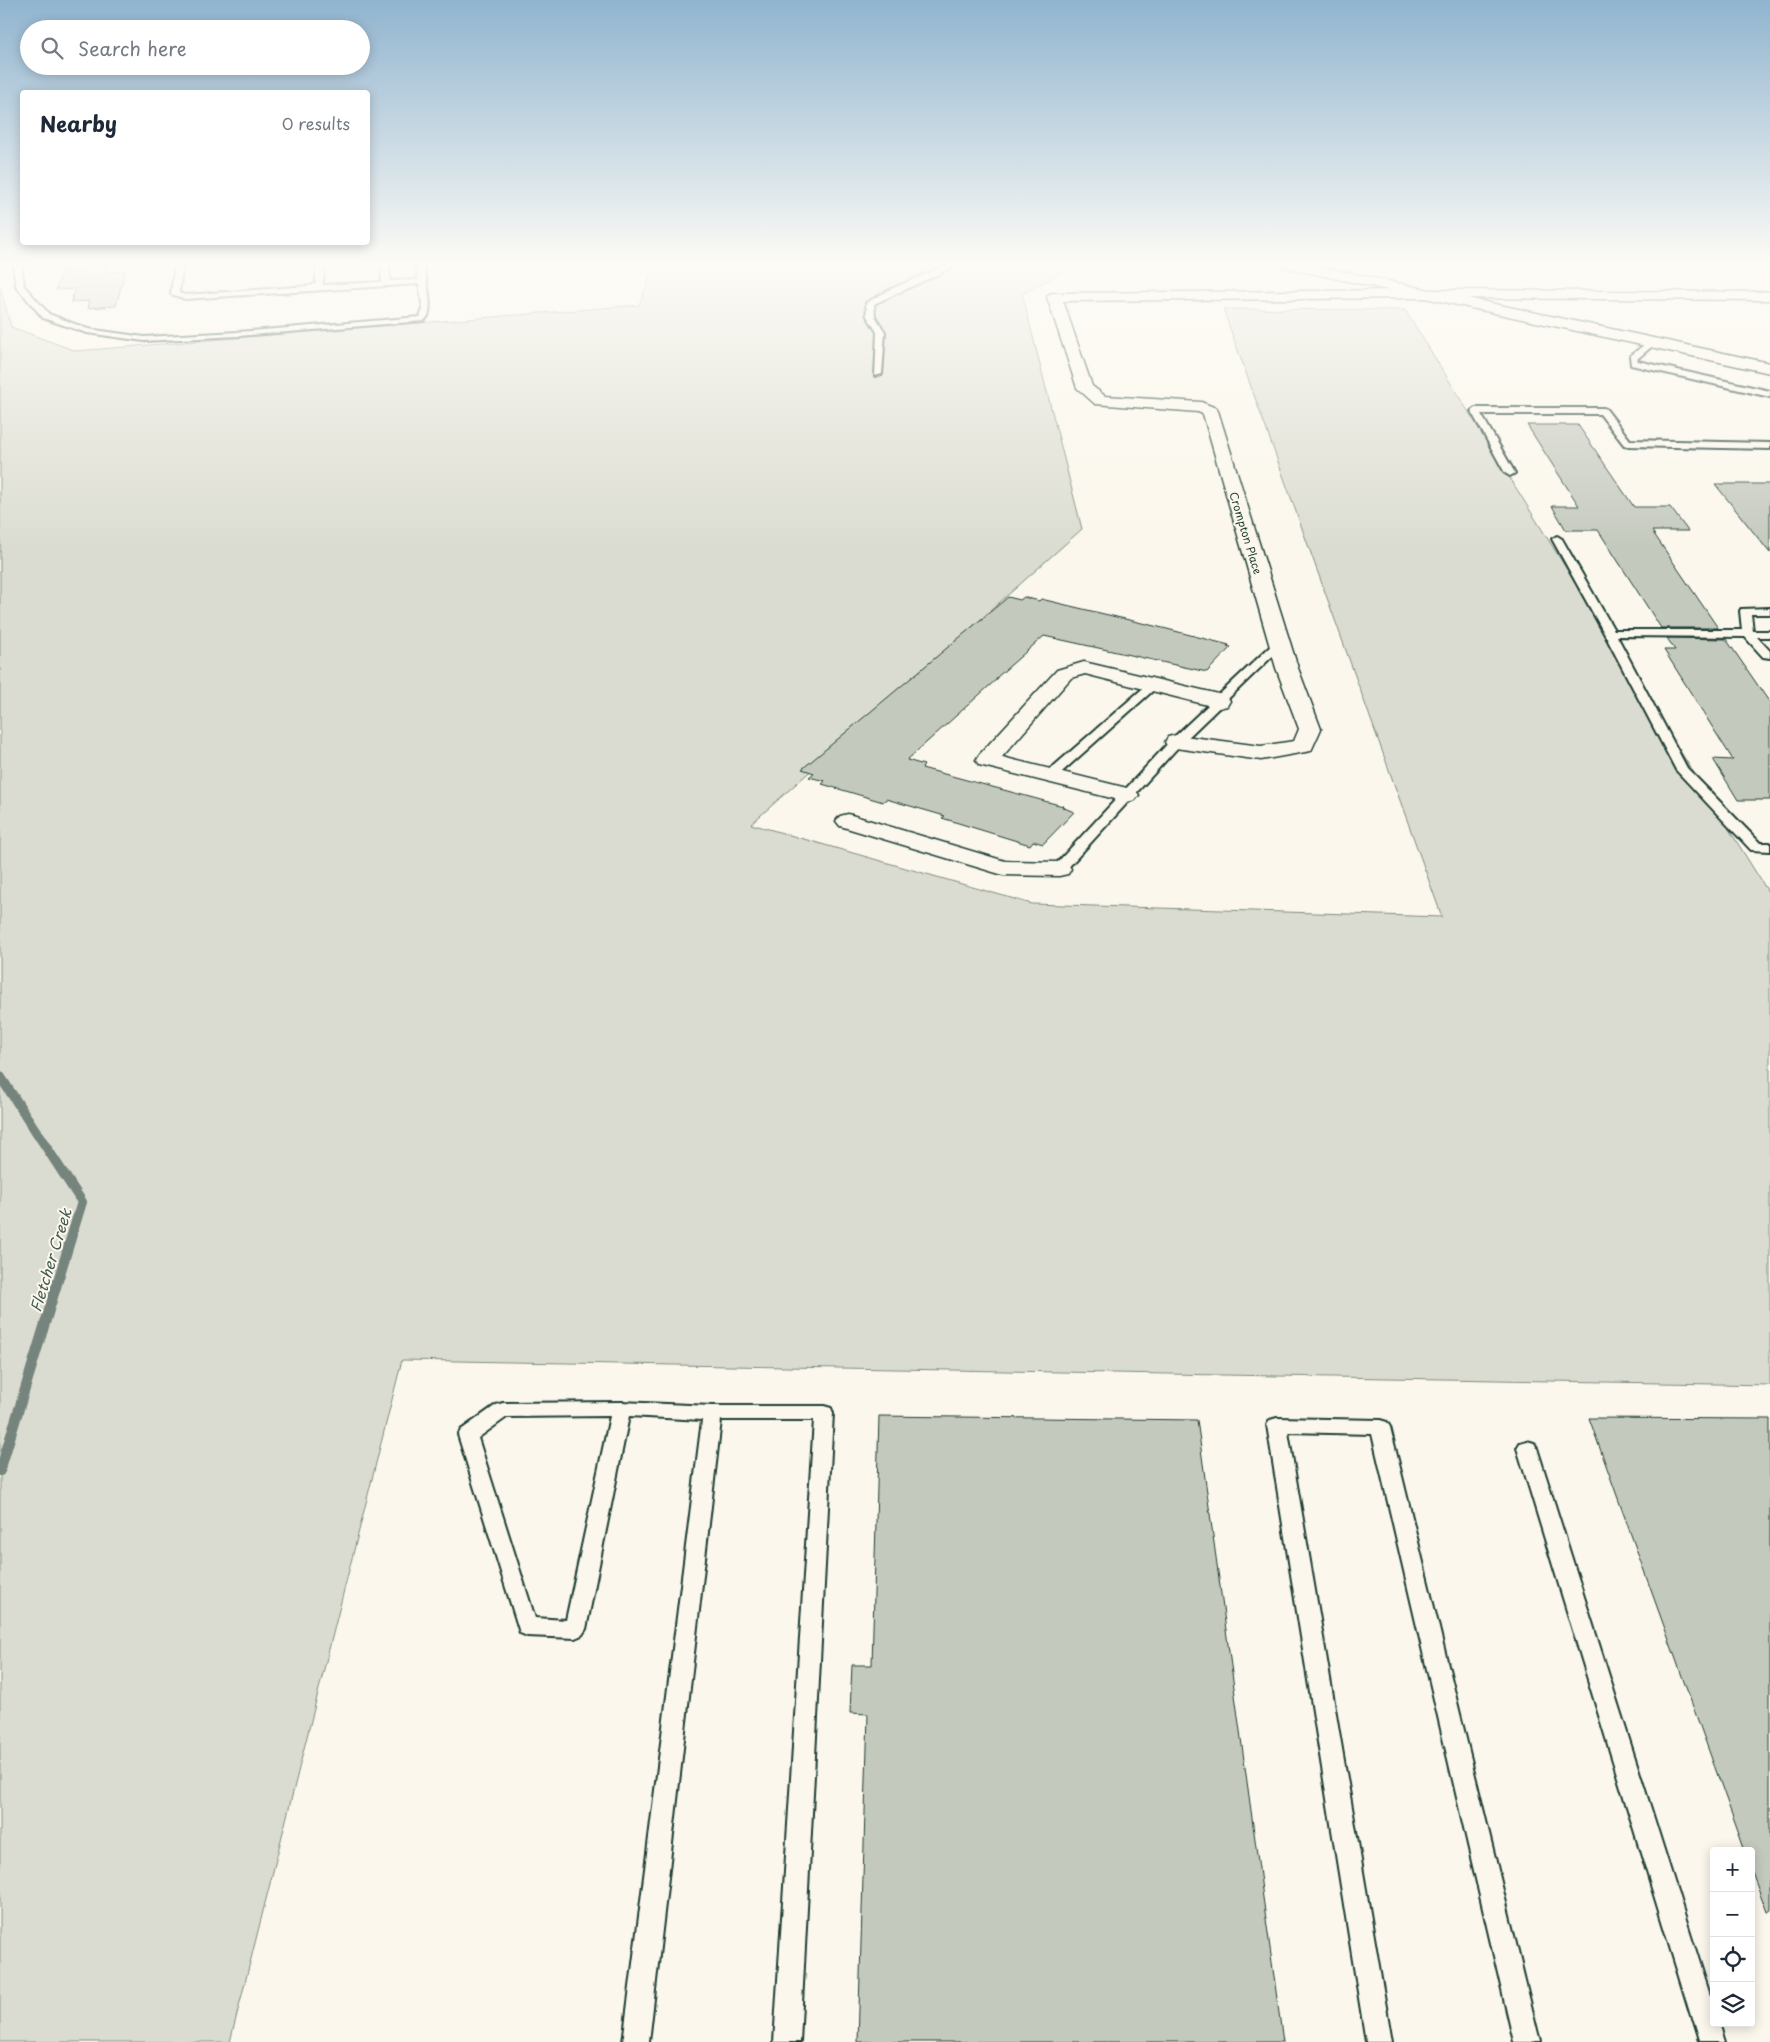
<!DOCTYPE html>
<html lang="en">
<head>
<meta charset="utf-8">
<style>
	body { margin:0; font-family:"Playpen Sans",sans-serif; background:#f6f6f7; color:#1f2937 }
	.controls { position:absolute; right:15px; bottom:15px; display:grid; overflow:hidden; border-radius:5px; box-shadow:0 2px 12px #0003 }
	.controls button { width:45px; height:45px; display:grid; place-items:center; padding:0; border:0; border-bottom:1px solid #e0e1e3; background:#fff; color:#1f2937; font:25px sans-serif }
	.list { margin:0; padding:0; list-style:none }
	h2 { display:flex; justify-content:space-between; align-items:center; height:65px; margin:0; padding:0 20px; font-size:21px }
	h2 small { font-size:16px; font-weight:400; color:#747a83 }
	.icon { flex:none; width:28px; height:28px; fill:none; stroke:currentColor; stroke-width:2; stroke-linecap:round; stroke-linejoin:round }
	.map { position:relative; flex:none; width:1770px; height:2042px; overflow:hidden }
	.search { position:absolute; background:#fff; box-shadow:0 2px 12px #0003; left:20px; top:20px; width:350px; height:55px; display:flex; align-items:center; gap:12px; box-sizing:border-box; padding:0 18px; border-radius:28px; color:#747a83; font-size:19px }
	.panel { position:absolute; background:#fff; box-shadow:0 2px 12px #0003; left:20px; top:90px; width:350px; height:155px; border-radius:5px }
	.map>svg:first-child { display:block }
	.green { fill:#dbdcd1; stroke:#7d8c82 }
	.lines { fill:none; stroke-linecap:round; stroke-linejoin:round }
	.stream { stroke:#74847b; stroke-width:10 }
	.building { fill:#c4c9be; stroke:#1f3d34 }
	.lane-casing { stroke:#1f3d34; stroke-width:4 }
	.street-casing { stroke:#1f3d34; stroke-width:3 }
	.primary-casing { stroke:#1f3d34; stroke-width:3 }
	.lane { fill:#fbf7ec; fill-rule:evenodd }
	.street { fill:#fbf7ec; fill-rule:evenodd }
	.primary { fill:#fbf7ec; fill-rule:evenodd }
	.labels { text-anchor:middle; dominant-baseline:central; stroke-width:4; stroke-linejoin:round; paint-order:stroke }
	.far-street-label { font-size:11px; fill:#1f3d34; stroke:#fbf7ec }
	.water-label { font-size:15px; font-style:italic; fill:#425b52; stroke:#fbf7ec }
</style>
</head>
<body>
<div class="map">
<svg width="1770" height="2042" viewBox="0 0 1770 2042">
	<rect width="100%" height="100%" fill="#fbf7ec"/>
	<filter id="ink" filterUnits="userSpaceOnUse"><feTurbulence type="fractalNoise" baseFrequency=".02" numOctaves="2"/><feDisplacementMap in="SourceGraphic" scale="10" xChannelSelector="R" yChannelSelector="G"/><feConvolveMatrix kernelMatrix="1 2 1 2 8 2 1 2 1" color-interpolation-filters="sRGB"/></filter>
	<g filter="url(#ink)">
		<path class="green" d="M655,263h424l-57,31 60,235 -331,295 281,80 410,13 -219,-608 182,1 365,585v490l-1368,-25 -172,682h-230v-1756l11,41 65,24 563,-46z"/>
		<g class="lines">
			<path class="stream" d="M0,1076l82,126 -82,269"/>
		</g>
		<g class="building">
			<path d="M64,263h45l-2,9 18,-1 -9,35 -28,2 2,-7 -19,1 4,-13 -19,1z"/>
			<path d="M1527,425h51l56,82h36l18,24h-36l66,97h-57l-63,-98h-32l-14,-24h27z"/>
			<path d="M1715,484h55v69z"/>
			<path d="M1008,597l12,3 4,-3 15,4 2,-2 126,30 62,16 -2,1 4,1 -24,25 -163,-36 -48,42h2l-91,82 17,5 -2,3 141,38 -1,1 12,5 -31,32 -10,-3 -3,4 -88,-27 3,-2 -59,-17 -3,3 -61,-18 3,-3 -16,-4 5,-4 -12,-4z"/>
			<path d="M1667,638l59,1 44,64v97h-32l-25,-41 20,1 -69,-110h11z"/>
			<path d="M879,1416l318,4 86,622h-425l10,-328 -18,-1 2,-48h20z"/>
			<path d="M1589,1418l181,1v493h-3l-16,-43v-18h-6z"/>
		</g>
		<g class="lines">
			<defs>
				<g id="lane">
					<path d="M13,263h8l3,23 25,28 39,15 56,8 94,-5 182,-15 3,-8 -4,-25 -234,15 -14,-5 4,-31h8l-4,30 6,2 125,-9 6,-3v-20h8l-1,22 59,-3 -1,-19h8l1,18 28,-1 -3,-17h8c2,14 14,52 0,58l-185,15 -94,5 -57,-8 -44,-15 -27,-32z"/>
					<path d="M952,263h10l-88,41 1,12 10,16 -3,42 -7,2 2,-44 -10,-16 -1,-13 25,-14z"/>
					<path d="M1649,341l7,2 -19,16 1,2 132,30v6l-139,-32 -1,-9z"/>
					<path d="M1475,408h128l3,1 24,31 140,3v6l-143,-3 -3,-1 -24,-31h-119l34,59 -5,3 -5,-3 -34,-62z"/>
					<path d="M1557,536l5,3 52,91h128l-2,-19 1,-2 29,-1v6h-19l2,17h17v6h-13l13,14v7l-7,-1 -18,-20 -128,-1 70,132 73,75h10v8l-19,-1 -75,-80 -72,-137 -52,-94z"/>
					<path d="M1279,641l4,1 2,2 -2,2 -103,99 -116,127h-10l-2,-3 2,-3 118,-127 103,-97z"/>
					<path d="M1153,682l6,3 -2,2 -103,92h-8l-2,-3 2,-3 103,-90z"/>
					<path d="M621,1402l91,4h112l7,2 2,5 -33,629h-26l40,-622h-93l-72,622h-26l79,-622 -73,-4 -43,213 -4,6 -7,3 -48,-2 -7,-3 -62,-198 3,-5 35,-25 7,-2zM610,1416l-44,204 -31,-2 -57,-180 29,-21z"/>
					<path d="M1277,1418l103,2 7,2 3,5 150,615h-26l-142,-608 -84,-2 104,610h-26l-99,-617 3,-5z"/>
					<path d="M1527,1441l7,2 3,5 177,560v15h5l6,19h-26l-182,-594 3,-5z"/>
				</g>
				<g id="street">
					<path d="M1758,263h12v4l-10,-1z"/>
					<path d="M1425,290l345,2v8l-345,-2 -362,3 29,85 13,10 96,6 15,6 2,3 80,257 23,61 -10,22 -50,9 -93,-13 -3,-5 3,-5 8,-2 85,11 33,-5 5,-12 -23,-61 -73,-254 -5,-2 -103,-8 -18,-16 -30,-91 2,-3 5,-1z"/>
					<path d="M1084,662l143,34 3,5 -3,5 -8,2 -134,-34 -14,4 -69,79 133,33 4,5 -4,5 -8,2 -148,-37 -3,-5 3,-5 78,-85z"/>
					<path d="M848,814l157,47 54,1 9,2 3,5 -3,5 -9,2 -56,-1 -163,-49 -4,-5 4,-5z"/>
				</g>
				<path id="primary" d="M1276,263h28l466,100v10l-487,-106z"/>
			</defs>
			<use href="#lane" class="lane-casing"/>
			<use href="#street" class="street-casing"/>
			<use href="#primary" class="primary-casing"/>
			<use href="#lane" class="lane"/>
			<use href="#street" class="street"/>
			<use href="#primary" class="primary"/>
		</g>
	</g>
	<linearGradient id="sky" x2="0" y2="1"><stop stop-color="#90b4cf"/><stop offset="0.48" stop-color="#fdfbf6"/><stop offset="1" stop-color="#fdfbf6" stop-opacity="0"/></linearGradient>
	<rect width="1770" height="549" fill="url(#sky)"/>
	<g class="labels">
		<g class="far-street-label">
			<text transform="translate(1246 533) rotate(73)">Crompton Place</text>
		</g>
		<g class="water-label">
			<text transform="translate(50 1260) rotate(-73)">Fletcher Creek</text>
		</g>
	</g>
</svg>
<div class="controls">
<button>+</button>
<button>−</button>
<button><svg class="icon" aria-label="locate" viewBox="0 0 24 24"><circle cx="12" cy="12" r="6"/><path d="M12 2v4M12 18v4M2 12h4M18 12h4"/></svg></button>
<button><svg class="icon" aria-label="layers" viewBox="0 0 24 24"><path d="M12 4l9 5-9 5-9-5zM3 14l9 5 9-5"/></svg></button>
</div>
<div class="search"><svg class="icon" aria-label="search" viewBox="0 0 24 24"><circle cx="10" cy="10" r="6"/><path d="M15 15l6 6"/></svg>Search here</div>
<section class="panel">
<h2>Nearby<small>0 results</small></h2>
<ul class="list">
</ul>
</section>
</div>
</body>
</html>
